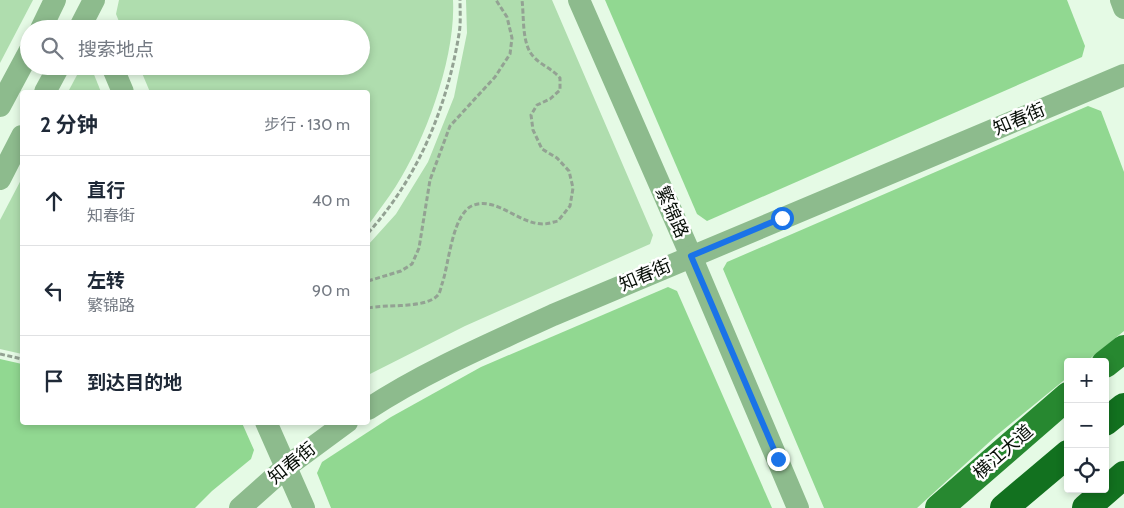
<!DOCTYPE html>
<html lang="zh">
<head>
<meta charset="utf-8">
<style>
	body { margin:0; font-family:Cabin,"Noto Sans SC",sans-serif; background:#f2f2f3; color:#1f2937 }
	.controls { position:absolute; right:15px; bottom:15px; display:grid; overflow:hidden; border-radius:5px; box-shadow:0 2px 8px #0003 }
	.controls button { width:45px; height:45px; display:grid; place-items:center; padding:0; border:0; border-bottom:1px solid #e0e1e3; background:#fff; color:#1f2937; font:25px sans-serif }
	.stop { position:absolute; width:15px; height:15px; margin:-11px; border:4px solid #1a73e8; border-radius:50%; background:#fff }
	.stop.end { background:#1a73e8; border-color:#fff; box-shadow:0 1px 5px #0008 }
	.list { margin:0; padding:0; list-style:none }
	h2 { display:flex; justify-content:space-between; align-items:center; height:65px; margin:0; padding:0 20px; font-size:21px }
	h2 small { font-size:16px; font-weight:400; color:#747a83 }
	.list li { display:grid; grid-template-columns:32px 1fr auto; gap:15px; align-items:center; box-sizing:border-box; height:90px; padding:0 20px; border-top:1px solid #e0e1e3 }
	.list b { display:block; font-size:19px; white-space:nowrap }
	.list p { margin:0; font-size:16px; white-space:nowrap; color:#747a83 }
	.list em { font-size:16px; font-style:normal; color:#747a83 }
	.icon { flex:none; width:28px; height:28px; fill:none; stroke:currentColor; stroke-width:2; stroke-linecap:round; stroke-linejoin:round }
	.map { position:relative; flex:none; width:1124px; height:508px; overflow:hidden }
	.search { position:absolute; background:#fff; box-shadow:0 2px 8px #0003; left:20px; top:20px; width:350px; height:55px; display:flex; align-items:center; gap:12px; box-sizing:border-box; padding:0 18px; border-radius:28px; color:#747a83; font-size:19px }
	.panel { position:absolute; background:#fff; box-shadow:0 2px 8px #0003; left:20px; top:90px; width:350px; height:335px; border-radius:5px }
	.map>svg:first-child { display:block }
	.green { fill:#afddae }
	.forest { fill:#91d891 }
	.lines { fill:none; stroke-linecap:round; stroke-linejoin:round }
	.path { stroke:#93a293; stroke-width:3; stroke-dasharray:5 2.5; stroke-linecap:butt }
	.minor { stroke:#8dbb8d; stroke-width:22 }
	.major { stroke:#278830; stroke-width:28 }
	.highway { stroke:#12711f; stroke-width:28 }
	.route { stroke:#1a73e8; stroke-width:6 }
	.labels { text-anchor:middle; dominant-baseline:central; stroke-width:5; stroke-linejoin:round; paint-order:stroke }
	.street-label { font-size:18px; fill:#070e07; stroke:#fff }
</style>
</head>
<body>
<div class="map">
<svg width="1124" height="508" viewBox="0 0 1124 508">
	<rect width="100%" height="100%" fill="#e5fae5"/>
	<g class="green">
		<path d="M0,0h33l-33,63z"/>
		<path d="M119,0h334c3,56 -27,139 -57,186 -8,13 -18,25 -27,38l-1,1v-133h-218l-11,-26h222v-37h-239l-6,-15z"/>
		<path d="M466,0h86l101,235 -3,9 -185,82 -97,49v-130l28,-31 32,-52 26,-65 13,-64z"/>
		<path d="M84,70l9,2 8,20h-33l9,-17z"/>
		<path d="M22,178v176l-22,-5v-129z"/>
	</g>
	<g class="forest">
		<path d="M605,0h462l18,46 -3,11 -375,164 -10,-7z"/>
		<path d="M1088,106l13,5 23,61v159l-38,31h-18v15l-71,58 -80,73h-93l-101,-239 4,-7z"/>
		<path d="M668,287l9,4 95,217h-441l-14,-35 5,-11 69,-45 90,-50z"/>
		<path d="M0,359l22,5v58l220,1 12,27 -3,9 -39,32 -17,17h-195z"/>
	</g>
	<g class="lines">
		<g class="path">
			<path d="M368,233c50,-55 79,-126 91,-199 2,-11 1,-23 1,-34"/>
			<path d="M368,281l33,-10 11,-7 7,-16 11,-68 20,-54 45,-49 15,-23 2,-16 -5,-21 -11,-17"/>
			<path d="M368,308c18,-4 58,1 70,-13 2,-2 3,-8 4,-11 7,-19 10,-72 32,-79 23,-8 45,19 69,19 5,0 10,-2 15,-3l12,-15 3,-18 -4,-17 -12,-13 -15,-9 -9,-19 -2,-15 6,-10 13,-6 10,-9v-12c-8,-10 -23,-14 -30,-26 -8,-14 -6,-36 -8,-52"/>
			<path d="M0,354l22,5"/>
		</g>
		<g class="minor">
			<path d="M579,0l112,256 107,252"/>
			<path d="M1121,0l3,8"/>
			<path d="M41,29l14,-29"/>
			<path d="M79,29l15,-29"/>
			<path d="M112,66l11,26"/>
			<path d="M45,92l14,-26"/>
			<path d="M0,106l29,-54"/>
			<path d="M0,179l22,-43"/>
			<path d="M368,409c58,-38 122,-65 185,-94l571,-240"/>
			<path d="M266,422l38,86"/>
			<path d="M240,508l46,-41 61,-45"/>
		</g>
		<g class="major">
			<path d="M1105,364l19,-15"/>
			<path d="M939,508l129,-112"/>
		</g>
		<g class="highway">
			<path d="M1105,422l19,-15"/>
			<path d="M1004,508l64,-54"/>
			<path d="M1086,508l38,-33"/>
		</g>
	</g>
	<g class="lines">
		<path class="route" d="M778,459l-87,-203 91,-38"/>
	</g>
	<g class="labels">
		<g class="street-label">
			<text transform="translate(1019 119) rotate(-23)">知春街</text>
			<text transform="translate(672 212) rotate(66)">繁锦路</text>
			<text transform="translate(645 275) rotate(-23)">知春街</text>
			<text transform="translate(1003 452) rotate(-41)">横江大道</text>
			<text transform="translate(292 463) rotate(-39)">知春街</text>
		</g>
	</g>
</svg>
<div class="controls">
<button>+</button>
<button>−</button>
<button><svg class="icon" aria-label="locate" viewBox="0 0 24 24"><circle cx="12" cy="12" r="6"/><path d="M12 2v4M12 18v4M2 12h4M18 12h4"/></svg></button>
</div>
<div class="stop" style="left:782px;top:218px"></div>
<div class="stop end" style="left:778px;top:459px"></div>
<div class="search"><svg class="icon" aria-label="search" viewBox="0 0 24 24"><circle cx="10" cy="10" r="6"/><path d="M15 15l6 6"/></svg>搜索地点</div>
<section class="panel">
<h2>2 分钟<small>步行 · 130 m</small></h2>
<ul class="list">
<li><svg class="icon" aria-label="ahead" viewBox="0 0 24 24"><path d="M12 20V5M6 11l6-6 6 6"/></svg><div><b>直行</b><p>知春街</p></div><em>40 m</em></li>
<li><svg class="icon" aria-label="left" viewBox="0 0 24 24"><path d="M17 20v-9H6M10 6l-5 5 5 5"/></svg><div><b>左转</b><p>繁锦路</p></div><em>90 m</em></li>
<li><svg class="icon" aria-label="arrive" viewBox="0 0 24 24"><path d="M6 21V4h12l-3 4 3 4H6"/></svg><div><b>到达目的地</b></div></li>
</ul>
</section>
</div>
</body>
</html>
